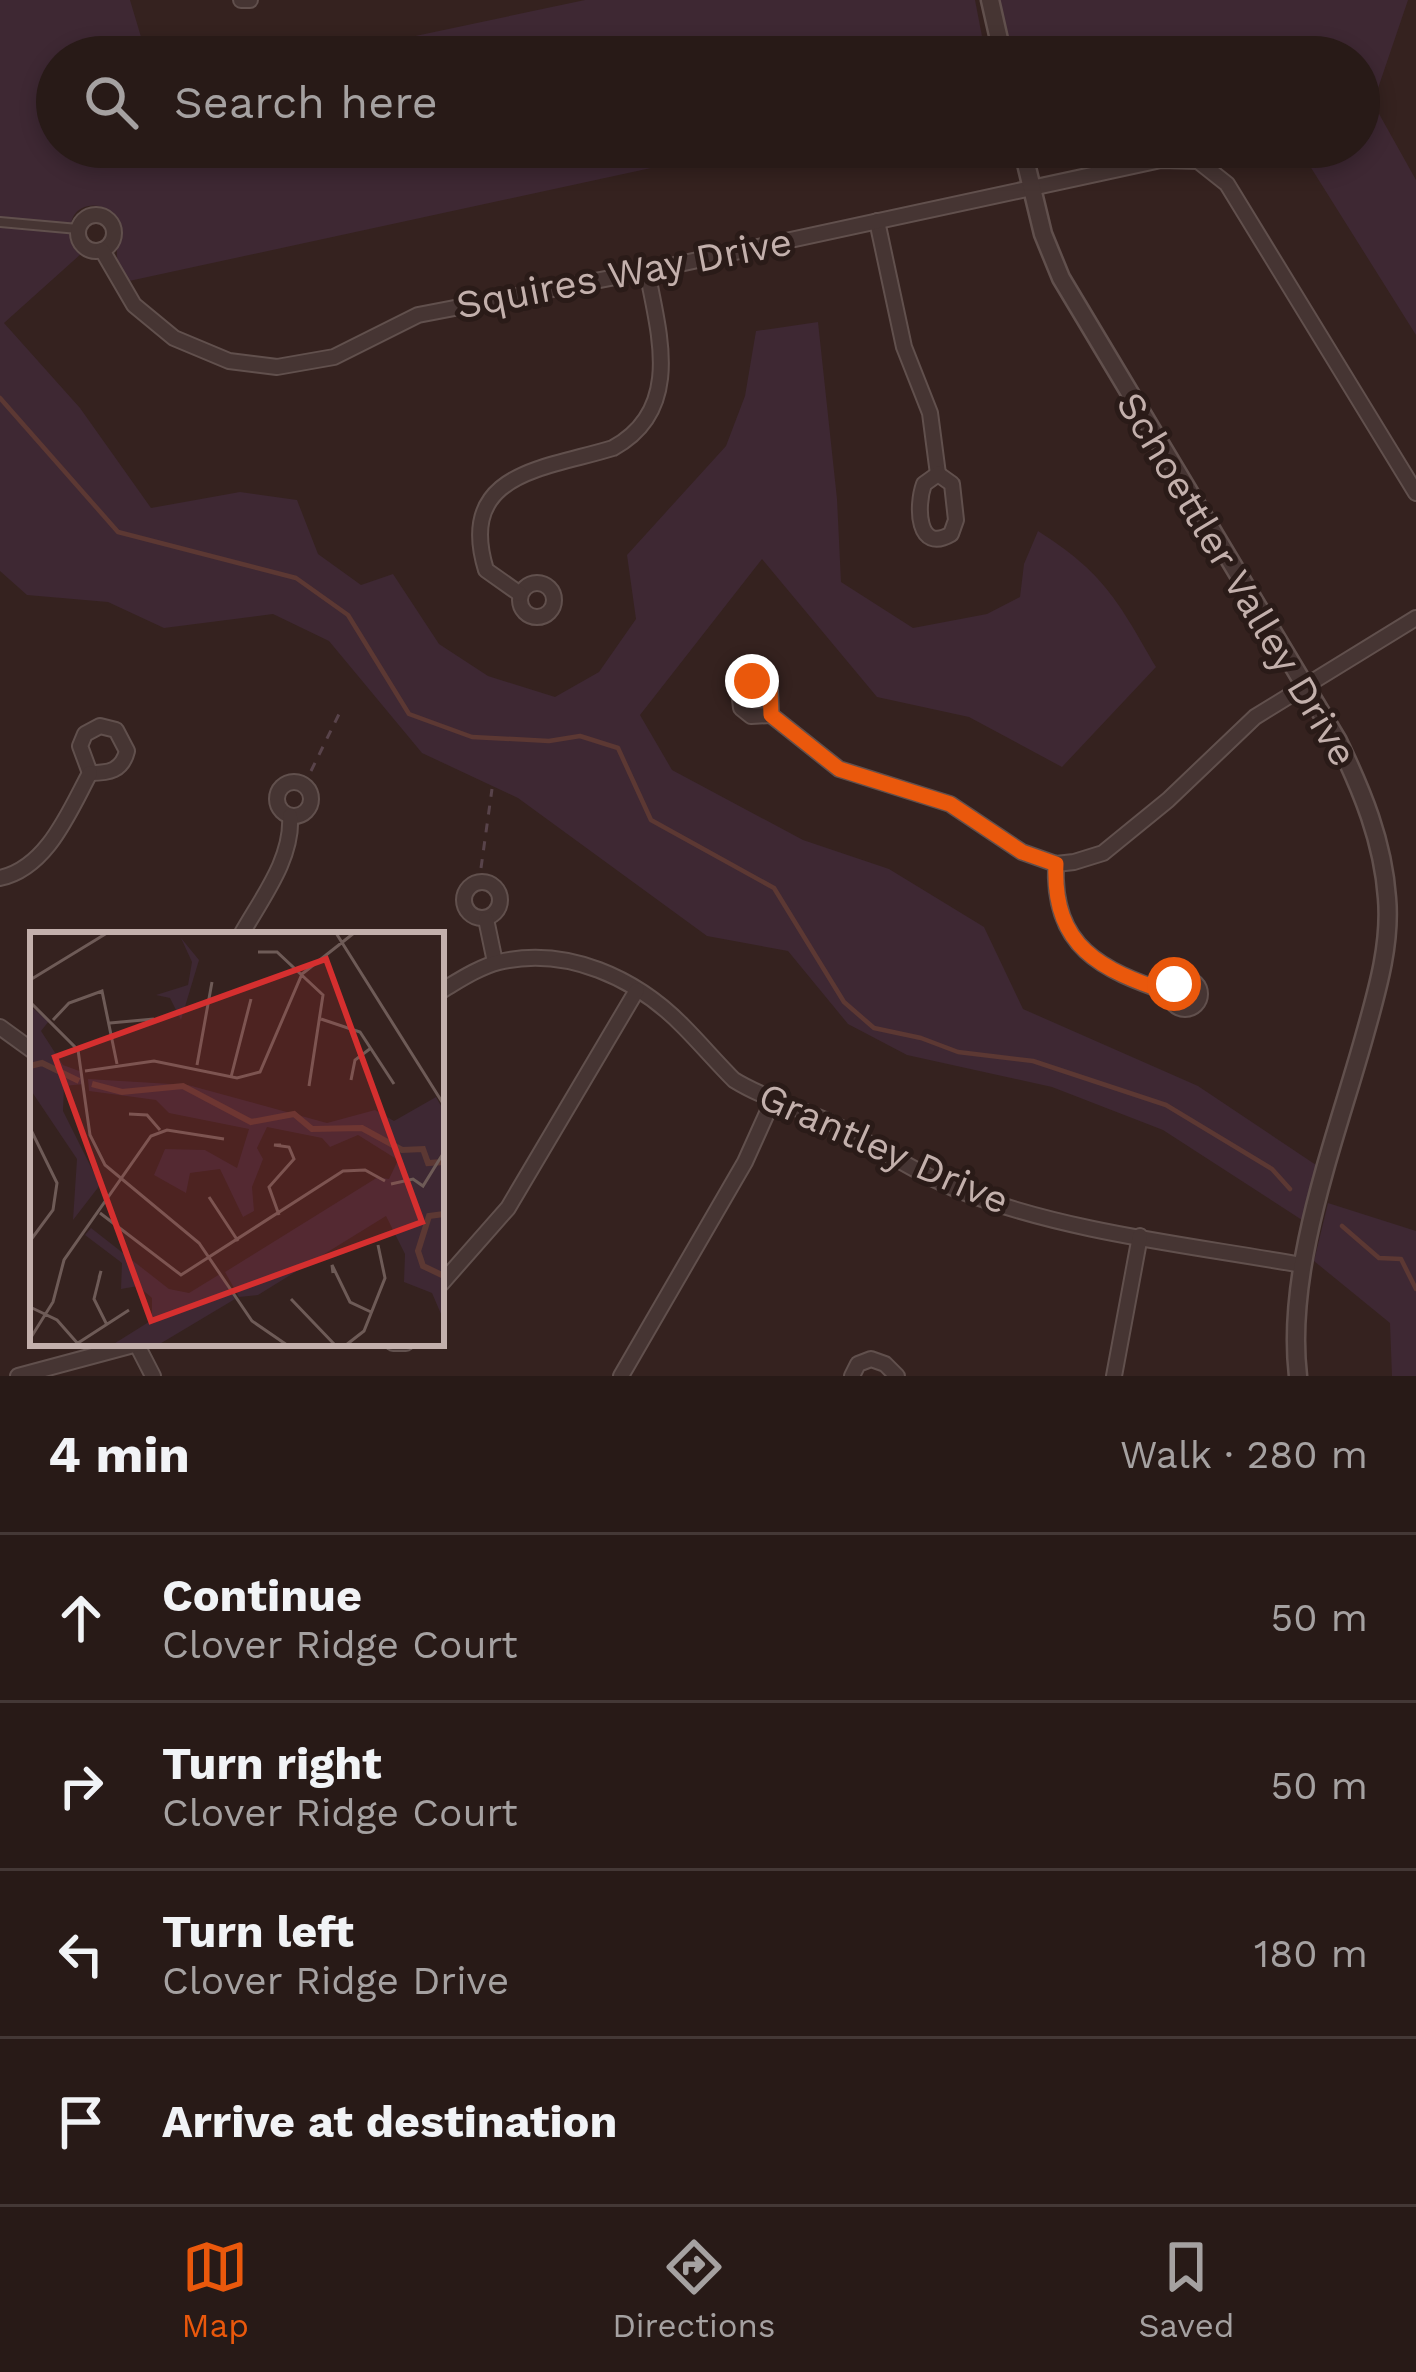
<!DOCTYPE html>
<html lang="en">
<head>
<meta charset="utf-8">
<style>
	body { margin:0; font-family:"Work Sans",sans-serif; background:#302320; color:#f1f3f6 }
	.stop { position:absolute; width:36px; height:36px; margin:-27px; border:9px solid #ea580c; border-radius:50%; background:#fff }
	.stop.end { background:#ea580c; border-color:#fff; box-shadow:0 3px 12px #0008 }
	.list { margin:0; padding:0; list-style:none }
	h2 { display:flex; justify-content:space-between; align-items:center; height:156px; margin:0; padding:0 48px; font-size:51px }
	h2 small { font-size:39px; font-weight:400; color:#a5a1a1 }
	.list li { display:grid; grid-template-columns:78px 1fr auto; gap:36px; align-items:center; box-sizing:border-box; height:168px; padding:0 48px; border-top:3px solid #443836 }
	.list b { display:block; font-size:45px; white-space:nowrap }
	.list p { margin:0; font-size:39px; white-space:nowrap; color:#a5a1a1 }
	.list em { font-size:39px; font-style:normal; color:#a5a1a1 }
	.icon { flex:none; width:66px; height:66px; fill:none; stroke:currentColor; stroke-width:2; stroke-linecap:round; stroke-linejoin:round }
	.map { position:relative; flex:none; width:1416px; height:1376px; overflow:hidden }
	.search { position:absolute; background:#281a17; box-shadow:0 6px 18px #0003; left:36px; right:36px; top:36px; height:132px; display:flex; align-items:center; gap:30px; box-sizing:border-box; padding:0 42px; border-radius:66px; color:#a5a1a1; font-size:45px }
	.sheet { height:828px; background:#281a17 }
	nav { display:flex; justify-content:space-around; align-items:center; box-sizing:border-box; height:168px; border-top:3px solid #443836; background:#281a17; font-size:33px; color:#a5a1a1 }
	nav a { display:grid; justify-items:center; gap:6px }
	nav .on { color:#ea580c }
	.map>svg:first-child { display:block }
	.green { fill:#3e2833 }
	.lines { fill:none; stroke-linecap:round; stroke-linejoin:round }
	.stream { stroke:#5c3833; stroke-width:4.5 }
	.service-casing { stroke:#61504d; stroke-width:12 }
	.minor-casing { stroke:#61504d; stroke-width:18 }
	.tertiary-casing { stroke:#61504d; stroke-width:21 }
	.path { stroke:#58434a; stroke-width:3; stroke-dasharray:9 9; stroke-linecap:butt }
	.service { stroke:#463533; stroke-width:8 }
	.minor { stroke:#463533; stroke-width:14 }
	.tertiary { stroke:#463533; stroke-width:16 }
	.route { stroke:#ea580c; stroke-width:15 }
	.labels { text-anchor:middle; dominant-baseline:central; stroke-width:10; stroke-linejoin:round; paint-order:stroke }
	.street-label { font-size:39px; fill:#c3b0ac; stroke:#2a1b18 }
	.inset-river { fill:none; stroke:#5c3833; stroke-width:6 }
	.inset-road { fill:none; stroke:#6e5b57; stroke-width:3 }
	.view { fill:#d52f2f; fill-opacity:0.15; stroke:#d52f2f; stroke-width:6 }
	.inset-edge { fill:none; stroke:#c3b0ac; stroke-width:6 }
</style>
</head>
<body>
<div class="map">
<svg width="1416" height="1376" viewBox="0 0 1416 1376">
	<rect width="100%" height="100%" fill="#35221f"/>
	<g class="green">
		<path d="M0,0h130l17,57h-90v90h691l-619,134c-6,-9 -12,-16 -12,-26 -1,-14 6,-27 -2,-39 -10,-13 -33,-15 -42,1 -4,9 -1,21 0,30l9,6 -78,70 76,85 71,100 89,-16 57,8 21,54 43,31 32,-11 46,70 49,32 67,21 44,-25 37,-53 -9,-64 99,-109 19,-50 11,-65 62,-9 19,177 4,83 72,46 74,-14 33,-17 4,-33 14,-33c66,42 80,70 118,136l-94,100 -93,-50 -92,-20 -115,-138 -122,156 32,55 131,70 86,29 95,58 39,82 175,77 118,79 -14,55 -139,-90 -111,-43 -145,-32 -59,-31 -60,-73 -81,-15 -189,-138 -96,-45 -93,-112 -56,-27 -109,14 -56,-26 -81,-7 -27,-24z"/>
		<path d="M585,0h390l11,57h-670z"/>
		<path d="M1000,0h408l-35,103 43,77v155l-118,-188h61v-90h-348z"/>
		<path d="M1328,1203l88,28v145h-24l-2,-53 -76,-62z"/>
	</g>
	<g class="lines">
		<g class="stream">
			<path d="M0,398l118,134 178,46 52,37 61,99 63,23 77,4 31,-5 38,12 33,72 123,68 70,114 30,26 47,10 37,14 75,9 133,44 106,64 18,20"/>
			<path d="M1342,1226l37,32 22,1 15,30"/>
		</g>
		<defs>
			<path id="service" d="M0,222l78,7"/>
			<g id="minor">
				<path d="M241,0h9"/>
				<circle cx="96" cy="233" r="18"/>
				<path d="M877,221l27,126 26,66 8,61"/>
				<path d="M102,250l32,55 40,33 55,23 48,6 57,-10 84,-42 229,-44 514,-111 37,1 29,23 189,309"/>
				<path d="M938,474l14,10 4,36 -5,14c-34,20 -35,-28 -27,-50z"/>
				<circle cx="537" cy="600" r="17"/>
				<path d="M520,594l-34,-24c-30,-98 59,-101 127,-122 70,-38 46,-114 34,-177"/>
				<path d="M747,682l16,1 7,6 1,26 -20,1 -10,-8 -2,-17z"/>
				<path d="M771,715l68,54 111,35 72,48 34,12 18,-2 29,-9 65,-53 87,-83 161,-99"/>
				<path d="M100,726l16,4 11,21c-5,20 -18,22 -37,22l-10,-27 5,-12z"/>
				<circle cx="294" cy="799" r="17"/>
				<path d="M1056,864c-4,83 45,106 114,129"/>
				<path d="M0,878c47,-10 69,-66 90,-105"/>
				<circle cx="482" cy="900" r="18"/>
				<path d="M486,919l9,43"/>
				<path d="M241,935c20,-36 52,-76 49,-119"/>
				<circle cx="1185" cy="994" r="15"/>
				<path d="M441,991c17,-10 38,-24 58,-29 68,-16 137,16 184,64 17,17 33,36 51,54 29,18 60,26 91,40 47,22 89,53 138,72 107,41 227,53 339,73"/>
				<path d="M0,1027l33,24"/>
				<path d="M441,1284l67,-76 129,-218"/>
				<path d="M136,1343l17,33"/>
				<path d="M393,1343h13"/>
				<path d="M18,1376l123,-33"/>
				<path d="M621,1376l124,-214 27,-60"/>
				<path d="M852,1376l6,-12 13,-5 14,5 12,12"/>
				<path d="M1114,1376l26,-140"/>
			</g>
			<g id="tertiary">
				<path d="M990,0l13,57"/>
				<path d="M1022,147l21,87 18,44 277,463c24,50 45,100 49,157 4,46 -10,93 -22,136 -29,105 -80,233 -67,342"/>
			</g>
		</defs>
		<use href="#service" class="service-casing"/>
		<use href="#minor" class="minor-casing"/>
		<use href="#tertiary" class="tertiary-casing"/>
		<g class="path">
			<path d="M311,771l31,-63"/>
			<path d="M481,868l11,-79"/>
		</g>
		<use href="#service" class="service"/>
		<use href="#minor" class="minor"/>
		<use href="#tertiary" class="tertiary"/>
	</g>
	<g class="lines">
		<path class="route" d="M752,681l18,8 1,26 68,54 111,35 72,48 34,12c-4,83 45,106 114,129l4,-9"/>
	</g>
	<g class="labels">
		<g class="street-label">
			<text transform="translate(624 273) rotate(-11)">Squires Way Drive</text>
			<text transform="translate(1237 579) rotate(59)">Schoettler Valley Drive</text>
			<text transform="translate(884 1148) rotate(24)">Grantley Drive</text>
		</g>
	</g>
	<g transform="translate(30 932)">
		<rect width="414" height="414" fill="#35221f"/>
		<path d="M151,6l18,22 -18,60 -11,-22 -14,-3 32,-10 4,-23zM0,74l19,15 -8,10 22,34 19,7 2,12 -20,2 -1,25 37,74 -27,35 4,-61 -47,-70zM58,147l100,6 139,38 48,-13 19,11 42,-24 8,14v39l-10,14 10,-11v168l-12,-28 -28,-11 1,-28 -19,-38 -128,79 -19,2 -14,-25 153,-95 11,2 9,-19 -40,-25 -28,12 -8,-9 -55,-11 -10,21 6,11 -11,28 2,24 -11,6 -23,-48 -30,4 -4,20 -32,-18 11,-26 40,1 32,18 12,-39 -80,-16 -13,-13 -67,-9zM61,296l78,61 20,4 31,-19 15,25 -77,46h-46l40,-25v-22l-14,-12 -17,3 1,-26 -37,-28z" fill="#3e2833"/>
		<path class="inset-river" d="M0,134l12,-3 37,18M62,152l30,8 61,-6 68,36 43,-8 18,15 50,-1 40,22 21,-1 5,14 16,-1M414,282l-15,2 -11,35 5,15 21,10"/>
		<path class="inset-road" d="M306,1l108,172M228,20h19l46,43 -14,91M0,48l77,-47M0,70l48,48 12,85 15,30 94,78 53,78 35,24M291,87l39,13 34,52M23,88l16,-17 33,-12 15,73M80,91l44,-4M167,133l15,-83M55,139l69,-10 83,17 23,-6 42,-98 52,-41M201,145l20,-78M321,148l4,-20 16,-12M99,182l18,1 13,15M0,196l27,55 -4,27 -23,31M361,252l22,-5 10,7 21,-34M179,265l29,44M70,281l81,62 162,-104 22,-1 20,11M249,283l-10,-28 25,-28 -5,-12 -15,-2h7M303,341l-1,-8 18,37 21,10M69,346l2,-7 -7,28 13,26M261,367l44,46M0,375l27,13 22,25M0,407l23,-37 11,-42 87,-124 16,-6 57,9M48,411l51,-33M316,413l18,-14 21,-53 -7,-33"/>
		<path class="view" d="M296,27l96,263 -271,99 -96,-264z"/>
		<rect width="414" height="414" class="inset-edge"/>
	</g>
</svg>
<div class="stop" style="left:1174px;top:984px"></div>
<div class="stop end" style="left:752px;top:681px"></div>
<div class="search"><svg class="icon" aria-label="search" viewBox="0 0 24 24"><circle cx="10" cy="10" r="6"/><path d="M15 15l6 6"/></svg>Search here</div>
</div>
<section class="sheet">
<h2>4 min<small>Walk · 280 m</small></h2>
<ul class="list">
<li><svg class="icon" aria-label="ahead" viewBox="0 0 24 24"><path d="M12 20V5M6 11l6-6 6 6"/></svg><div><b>Continue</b><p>Clover Ridge Court</p></div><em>50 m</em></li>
<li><svg class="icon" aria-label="right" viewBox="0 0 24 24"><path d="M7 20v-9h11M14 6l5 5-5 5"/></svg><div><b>Turn right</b><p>Clover Ridge Court</p></div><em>50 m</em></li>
<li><svg class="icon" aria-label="left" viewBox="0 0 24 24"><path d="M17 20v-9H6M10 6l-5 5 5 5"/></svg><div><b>Turn left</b><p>Clover Ridge Drive</p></div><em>180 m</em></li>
<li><svg class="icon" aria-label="arrive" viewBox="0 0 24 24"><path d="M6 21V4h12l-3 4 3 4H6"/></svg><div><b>Arrive at destination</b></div></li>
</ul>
</section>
<nav>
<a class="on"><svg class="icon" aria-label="map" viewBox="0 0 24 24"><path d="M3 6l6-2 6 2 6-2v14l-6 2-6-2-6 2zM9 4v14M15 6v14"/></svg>Map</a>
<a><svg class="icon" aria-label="directions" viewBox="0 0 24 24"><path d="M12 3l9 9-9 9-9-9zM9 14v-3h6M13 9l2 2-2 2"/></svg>Directions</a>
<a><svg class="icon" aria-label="saved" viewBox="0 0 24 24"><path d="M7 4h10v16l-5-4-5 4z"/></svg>Saved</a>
</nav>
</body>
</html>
